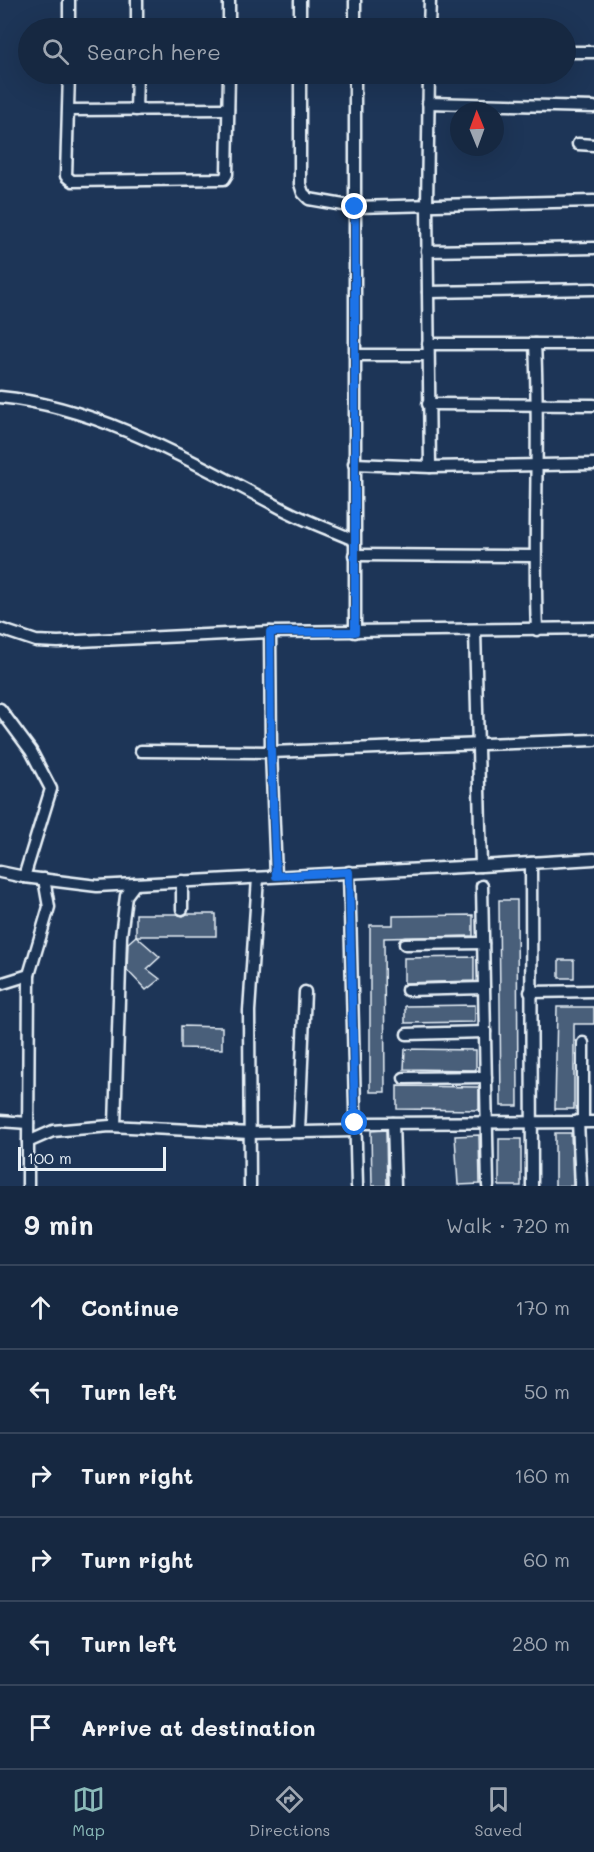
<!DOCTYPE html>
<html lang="en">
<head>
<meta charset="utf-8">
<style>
	body { margin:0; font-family:Mali,sans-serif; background:#23344c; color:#f1f3f6 }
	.compass { position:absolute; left:450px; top:102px; width:54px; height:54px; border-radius:50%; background:#162841; box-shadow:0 6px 24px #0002; rotate:359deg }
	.scale { position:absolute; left:18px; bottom:15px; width:148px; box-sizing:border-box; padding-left:6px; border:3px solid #e8f1f8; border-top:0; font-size:16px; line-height:21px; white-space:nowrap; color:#e8f1f8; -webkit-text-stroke:4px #1d3557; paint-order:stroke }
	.stop { position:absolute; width:18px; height:18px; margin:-14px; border:4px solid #1a73e8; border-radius:50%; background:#fff }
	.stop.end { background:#1a73e8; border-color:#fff; box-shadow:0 2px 6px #0008 }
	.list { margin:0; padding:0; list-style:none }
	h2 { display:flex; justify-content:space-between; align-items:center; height:78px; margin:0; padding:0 24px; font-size:26px }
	h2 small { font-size:20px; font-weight:400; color:#9ea6b1 }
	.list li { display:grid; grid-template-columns:39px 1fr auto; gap:18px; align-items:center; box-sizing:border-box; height:84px; padding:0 24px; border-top:2px solid #35445a }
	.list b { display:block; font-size:22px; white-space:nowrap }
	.list em { font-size:20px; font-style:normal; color:#9ea6b1 }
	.icon { flex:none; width:33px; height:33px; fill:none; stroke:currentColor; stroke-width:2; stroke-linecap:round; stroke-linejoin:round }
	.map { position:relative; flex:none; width:594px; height:1186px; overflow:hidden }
	.search { position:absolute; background:#162841; box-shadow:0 6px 24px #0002; left:18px; right:18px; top:18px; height:66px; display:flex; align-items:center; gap:15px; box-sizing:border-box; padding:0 21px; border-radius:33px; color:#9ea6b1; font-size:22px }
	.sheet { height:582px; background:#162841 }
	nav { display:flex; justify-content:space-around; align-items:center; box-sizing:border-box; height:84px; border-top:2px solid #35445a; background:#162841; font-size:16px; color:#9ea6b1 }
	nav a { display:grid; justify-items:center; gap:3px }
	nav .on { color:#8bbbb9 }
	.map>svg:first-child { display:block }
	.building { fill:#495e7a; stroke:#e8f1f8; stroke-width:1.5 }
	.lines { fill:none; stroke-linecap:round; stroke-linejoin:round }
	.street-casing { stroke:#e8f1f8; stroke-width:15 }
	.street { stroke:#1d3557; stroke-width:10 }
	.route { stroke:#1a73e8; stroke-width:8 }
</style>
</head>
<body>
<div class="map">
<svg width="594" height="1186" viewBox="0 0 594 1186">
	<rect width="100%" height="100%" fill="#1d3557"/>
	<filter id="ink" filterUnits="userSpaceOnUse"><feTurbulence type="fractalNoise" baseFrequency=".0167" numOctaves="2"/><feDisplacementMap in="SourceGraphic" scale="12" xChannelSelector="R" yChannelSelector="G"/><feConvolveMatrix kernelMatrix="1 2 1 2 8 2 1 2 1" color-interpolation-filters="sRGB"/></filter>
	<g filter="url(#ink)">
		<g class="building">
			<path d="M499,900h18l1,206h-17z"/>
			<path d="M136,914h41l6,2 4,-2h29v22h-80z"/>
			<path d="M473,915v21l-89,2 1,154h-15v-167h23v-9z"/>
			<path d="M136,936l24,21 -13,12 13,10 -14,11 -19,-20 1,-27z"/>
			<path d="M474,957v24l-70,2v-25z"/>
			<rect x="559" y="960" width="15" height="18"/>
			<path d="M475,1005v17l-70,1v-17z"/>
			<path d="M557,1007h37v17h-20v85h-19z"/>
			<path d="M181,1026l41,1v22l-41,-1z"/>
			<path d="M405,1049l71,1v20l-72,-1z"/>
			<path d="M397,1086l82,1v23l-82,-1z"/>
			<path d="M386,1130l1,56h-15l-1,-55z"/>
			<path d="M555,1133h16l2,53h-18z"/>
			<path d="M479,1135l1,49 -22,1 -3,-49z"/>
			<rect x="499" y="1139" width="22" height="47"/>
		</g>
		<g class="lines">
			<defs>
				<g id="street">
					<path d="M229,0v28"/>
					<path d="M69,28v-28"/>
					<path d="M137,28v-28"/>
					<path d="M300,28v-28"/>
					<path d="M355,28v-28"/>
					<path d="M429,28l1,-28"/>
					<path d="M566,52h28"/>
					<path d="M69,74l-3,102 6,5 152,-2 3,-5 2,-100"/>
					<path d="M300,74v110l3,9 6,6 46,8 239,-6"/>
					<path d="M429,74l-2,131 3,262"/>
					<path d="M428,103l166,4"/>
					<path d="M69,110l159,-1"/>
					<path d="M136,110l1,-36"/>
					<path d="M578,144l16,1"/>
					<path d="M427,251l167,-3"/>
					<path d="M428,292l166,-3"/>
					<path d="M428,344h166"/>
					<path d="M535,344c5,95 -2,191 2,286"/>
					<path d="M355,355h73"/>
					<path d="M0,397c100,10 191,64 279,110 24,13 50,22 75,33"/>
					<path d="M428,404l166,1"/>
					<path d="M354,464l76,3 164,-3"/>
					<path d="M354,555l180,1"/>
					<path d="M0,629l36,12 22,1 212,-10 324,-4"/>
					<path d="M475,630l6,236 113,-7"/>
					<path d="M270,632l1,120 5,124"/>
					<path d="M355,632v-558"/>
					<path d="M0,709l31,42 20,38 -27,88 -24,-5"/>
					<path d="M141,751l130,1 323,-12"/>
					<path d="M531,863l1,323"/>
					<path d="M349,872l8,314"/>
					<path d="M24,877l73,9 384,-20"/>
					<path d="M482,886l6,300"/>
					<path d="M182,909v-28"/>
					<path d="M405,944l78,-1"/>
					<path d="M0,984l29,-9"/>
					<path d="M407,990l77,-2"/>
					<path d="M530,992l64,-1"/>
					<path d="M407,1034l78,-2"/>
					<path d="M583,1043v78"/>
					<path d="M404,1078l82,-1"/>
					<path d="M0,1121l28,2"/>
					<path d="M578,1121l3,65"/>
					<path d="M366,1123l228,-1"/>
					<path d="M393,1123l2,63"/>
					<path d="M115,1126l6,-190 5,-40 9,-12"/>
					<path d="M299,1132l6,-140"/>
					<path d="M28,1142l1,-167 20,-68 -5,-28"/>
					<path d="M28,1186v-44l25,-11 57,-5 140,7 105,-2"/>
					<path d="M250,1186l-1,-175 9,-133"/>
				</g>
			</defs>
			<use href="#street" class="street-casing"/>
			<use href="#street" class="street"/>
		</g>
	</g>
	<g class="lines" filter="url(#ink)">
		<path class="route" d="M355,207v425h-85l1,120 5,124 73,-4 6,251"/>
	</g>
</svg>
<svg class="compass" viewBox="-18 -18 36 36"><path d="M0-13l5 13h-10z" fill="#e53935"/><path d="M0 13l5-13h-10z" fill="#9ea6b1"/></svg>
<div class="scale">100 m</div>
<div class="stop" style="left:355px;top:1123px"></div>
<div class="stop end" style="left:355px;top:207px"></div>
<div class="search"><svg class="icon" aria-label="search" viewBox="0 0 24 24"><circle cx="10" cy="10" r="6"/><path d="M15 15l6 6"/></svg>Search here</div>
</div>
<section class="sheet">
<h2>9 min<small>Walk · 720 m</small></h2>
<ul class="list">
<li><svg class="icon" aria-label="ahead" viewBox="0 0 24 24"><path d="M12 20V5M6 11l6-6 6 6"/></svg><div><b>Continue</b></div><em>170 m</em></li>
<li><svg class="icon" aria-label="left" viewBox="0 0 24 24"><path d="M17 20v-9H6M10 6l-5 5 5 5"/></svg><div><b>Turn left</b></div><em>50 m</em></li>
<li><svg class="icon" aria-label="right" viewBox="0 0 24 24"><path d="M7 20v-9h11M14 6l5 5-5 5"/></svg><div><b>Turn right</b></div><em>160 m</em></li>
<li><svg class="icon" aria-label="right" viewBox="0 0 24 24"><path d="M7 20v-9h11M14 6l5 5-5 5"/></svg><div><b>Turn right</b></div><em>60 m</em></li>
<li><svg class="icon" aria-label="left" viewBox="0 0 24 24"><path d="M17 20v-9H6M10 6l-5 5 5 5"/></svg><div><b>Turn left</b></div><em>280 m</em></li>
<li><svg class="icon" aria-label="arrive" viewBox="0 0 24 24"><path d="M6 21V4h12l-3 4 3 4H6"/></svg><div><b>Arrive at destination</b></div></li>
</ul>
</section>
<nav>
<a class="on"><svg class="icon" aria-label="map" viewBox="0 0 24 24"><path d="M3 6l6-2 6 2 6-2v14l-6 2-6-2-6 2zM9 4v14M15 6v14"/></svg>Map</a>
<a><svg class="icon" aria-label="directions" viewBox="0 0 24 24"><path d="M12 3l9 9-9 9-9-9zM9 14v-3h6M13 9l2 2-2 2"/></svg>Directions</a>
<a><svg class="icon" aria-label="saved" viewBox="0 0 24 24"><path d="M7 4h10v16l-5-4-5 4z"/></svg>Saved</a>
</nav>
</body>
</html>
